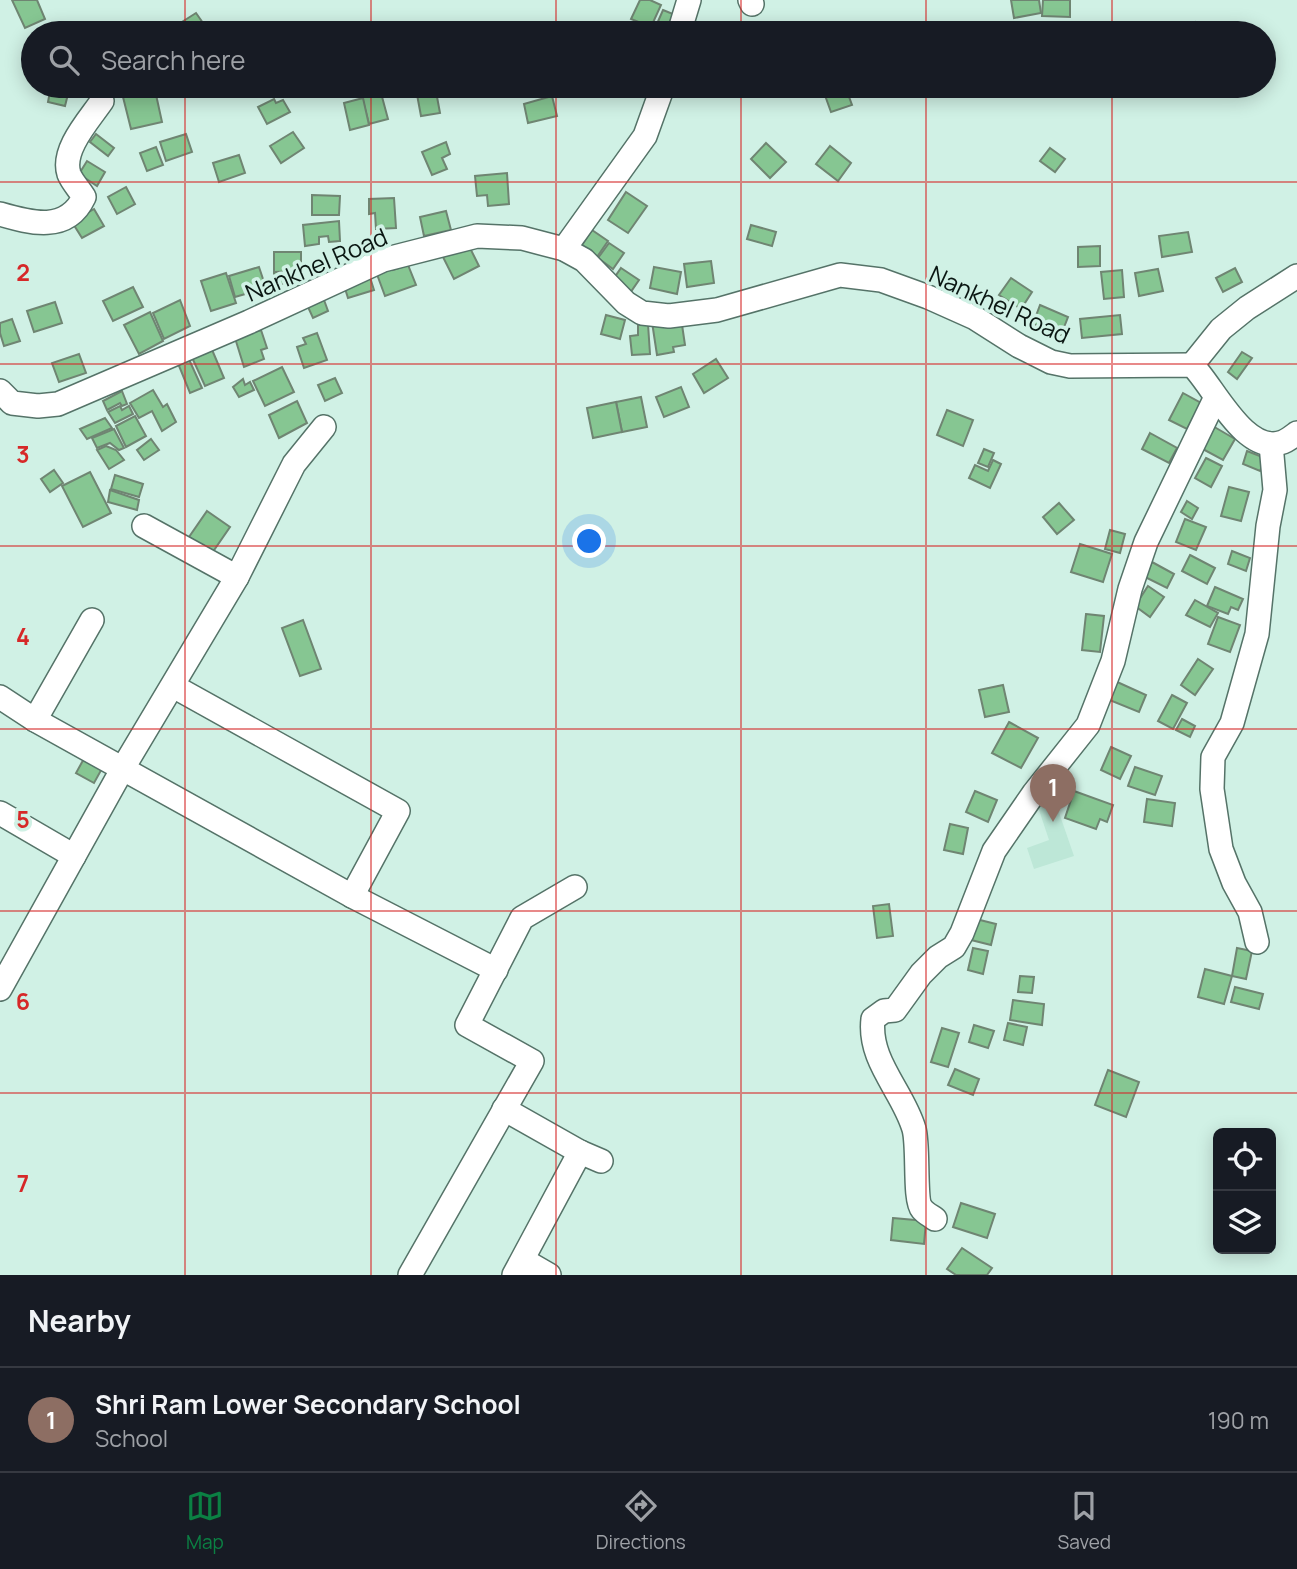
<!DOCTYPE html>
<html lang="en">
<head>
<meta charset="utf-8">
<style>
	body { margin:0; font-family:Manrope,sans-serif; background:#20242c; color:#f1f3f6 }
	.controls { position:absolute; right:21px; bottom:21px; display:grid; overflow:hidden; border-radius:10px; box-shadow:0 4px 18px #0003 }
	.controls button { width:63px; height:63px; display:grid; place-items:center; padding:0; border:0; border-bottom:2px solid #363941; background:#171b24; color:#f1f3f6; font:35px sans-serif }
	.you { position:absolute; left:590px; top:542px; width:24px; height:24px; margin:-18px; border:5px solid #fff; border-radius:50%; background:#1a73e8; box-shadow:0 0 0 10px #1a73e833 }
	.badge { display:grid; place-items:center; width:46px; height:46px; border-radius:50%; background:#0b8043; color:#fff; font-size:23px; font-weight:700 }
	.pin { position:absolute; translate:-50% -58px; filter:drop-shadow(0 2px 4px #0008) }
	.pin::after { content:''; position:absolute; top:37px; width:24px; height:21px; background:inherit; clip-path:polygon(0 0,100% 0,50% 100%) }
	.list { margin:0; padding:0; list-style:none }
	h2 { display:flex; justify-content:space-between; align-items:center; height:91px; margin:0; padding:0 28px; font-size:30px }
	h2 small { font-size:23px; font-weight:400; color:#9ea1a6 }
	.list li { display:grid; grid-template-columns:46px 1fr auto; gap:21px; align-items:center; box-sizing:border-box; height:105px; padding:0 28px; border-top:2px solid #363941 }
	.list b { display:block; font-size:26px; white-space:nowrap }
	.list p { margin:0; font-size:23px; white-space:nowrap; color:#9ea1a6 }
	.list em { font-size:23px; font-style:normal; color:#9ea1a6 }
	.icon { flex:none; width:38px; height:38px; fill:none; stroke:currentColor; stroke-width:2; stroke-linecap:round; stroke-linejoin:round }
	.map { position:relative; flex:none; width:1297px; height:1275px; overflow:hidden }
	.search { position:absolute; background:#171b24; box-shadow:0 4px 18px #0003; left:21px; right:21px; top:21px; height:77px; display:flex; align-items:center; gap:18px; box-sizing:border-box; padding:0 24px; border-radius:38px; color:#9ea1a6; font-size:26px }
	.sheet { height:196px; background:#171b24 }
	nav { display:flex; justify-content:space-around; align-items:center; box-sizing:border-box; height:98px; border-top:2px solid #363941; background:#171b24; font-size:19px; color:#9ea1a6 }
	nav a { display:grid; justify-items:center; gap:4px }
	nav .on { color:#0b8043 }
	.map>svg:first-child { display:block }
	.built { fill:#bde7d7 }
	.building { fill:#86c692; stroke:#6f8572; stroke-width:2 }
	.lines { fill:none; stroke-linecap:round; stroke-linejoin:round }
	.minor-casing { stroke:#557368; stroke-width:26 }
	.minor { stroke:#fff; stroke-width:23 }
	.grid { fill:none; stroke:#d62828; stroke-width:2; stroke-opacity:0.55 }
	.labels { text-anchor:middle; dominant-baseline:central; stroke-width:7; stroke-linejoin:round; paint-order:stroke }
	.street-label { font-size:24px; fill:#0a1612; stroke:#d0f1e5 }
	.grid-label { font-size:23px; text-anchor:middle; font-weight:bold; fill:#d62828; stroke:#d0f1e5; stroke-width:7; stroke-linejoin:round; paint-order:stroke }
</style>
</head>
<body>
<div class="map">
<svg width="1297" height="1275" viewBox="0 0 1297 1275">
	<rect width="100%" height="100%" fill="#d0f1e5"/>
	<path class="built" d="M1054,798l20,58 -40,13 -7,-21 22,-8 -12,-36z"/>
	<g class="building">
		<path d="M12,0h25l8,19 -20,9z"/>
		<path d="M640,0h10l11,5 -10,22 -20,-8z"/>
		<path d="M1011,0h28l2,13 -27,5z"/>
		<path d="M1043,0h27v17l-28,-1z"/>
		<path d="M663,10l10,4 -6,16 -11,-4z"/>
		<path d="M196,13l14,20h-32l-4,-6z"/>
		<path d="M1195,22l6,11h-29z"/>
		<path d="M360,24l3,9h-25v-3z"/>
		<path d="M51,86h19l-5,20 -17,-4z"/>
		<path d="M435,86l5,27 -19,3 -5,-27z"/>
		<path d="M845,86l7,19 -21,7 -9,-25z"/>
		<path d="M155,90l7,32 -31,7 -8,-32z"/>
		<path d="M381,93l7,26 -19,5 -7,-27z"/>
		<path d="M552,96l5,20 -29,7 -4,-19z"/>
		<path d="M363,98l6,27 -19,5 -6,-27z"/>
		<path d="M274,99l2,4 7,-3 7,12 -23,12 -9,-17z"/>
		<path d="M293,132l11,16 -23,15 -11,-17z"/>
		<path d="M96,134l18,14 -6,8 -18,-14z"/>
		<path d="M186,134l6,18 -26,9 -6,-19z"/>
		<path d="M446,142l4,12 -8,4 5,11 -15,6 -10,-23z"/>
		<path d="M766,143l20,19 -16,16 -19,-19z"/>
		<path d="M830,146l21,17 -13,18 -22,-17z"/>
		<path d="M156,147l7,18 -16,6 -7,-18z"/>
		<path d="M1050,148l15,11 -10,13 -15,-11z"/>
		<path d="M239,155l6,18 -26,9 -6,-19z"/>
		<path d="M87,161l18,11 -8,14 -18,-12z"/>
		<path d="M507,173l2,31 -21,2 -1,-11 -10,1 -2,-20z"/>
		<path d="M126,187l9,17 -18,10 -9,-17z"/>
		<path d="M626,192l21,14 -19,27 -20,-13z"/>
		<path d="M312,195l28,1 -1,19h-27z"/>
		<path d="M394,198l2,30 -20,1 -1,-16 -6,1v-15z"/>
		<path d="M94,209l10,17 -22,12 -10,-16z"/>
		<path d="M446,211l5,19 -27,6 -4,-19z"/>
		<path d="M339,221l1,20 -11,1 -1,-6 -9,1v7l-14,2 -2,-21z"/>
		<path d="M751,225l25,7 -4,14 -25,-7z"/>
		<path d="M592,230l16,11 -11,16 -15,-12z"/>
		<path d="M1188,232l4,20 -30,5 -3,-21z"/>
		<path d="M466,240l13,26 -25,13 -13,-26z"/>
		<path d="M609,243l15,10 -11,16 -15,-11z"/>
		<path d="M1100,246v20l-22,1v-20z"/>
		<path d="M274,252h27v19l-27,1z"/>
		<path d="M711,261l3,22 -27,4 -3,-23z"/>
		<path d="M391,264l2,6 15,-5 8,20 -31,11 -10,-27z"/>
		<path d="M259,267l7,21 -31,9 -6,-21z"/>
		<path d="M654,267l27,5 -4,22 -27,-6z"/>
		<path d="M621,268l18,12 -9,13 -18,-12z"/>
		<path d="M1235,268l7,14 -19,10 -7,-14z"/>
		<path d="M1158,269l5,22 -24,5 -4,-23z"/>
		<path d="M1122,270l2,27 -20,2 -3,-27z"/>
		<path d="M368,271l6,19 -26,8 -6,-19z"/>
		<rect x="274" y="272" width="12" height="12"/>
		<path d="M226,273l10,30 -25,8 -10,-30z"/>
		<path d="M1011,278l21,14 -11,17 -22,-14z"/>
		<path d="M133,287l10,20 -30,14 -10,-20z"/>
		<path d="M180,300l10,26 -26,13 -11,-26z"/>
		<path d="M324,300l4,11 -15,7 -5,-11z"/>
		<path d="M55,302l7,21 -28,9 -7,-21z"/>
		<path d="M1040,305l28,12 -7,18 -28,-11z"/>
		<path d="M150,312l13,29 -24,13 -15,-29z"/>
		<path d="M606,315l19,5 -5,19 -19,-5z"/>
		<path d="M1120,315l2,19 -40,4 -2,-19z"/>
		<path d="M681,318l4,27 -12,2 1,5 -17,3 -5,-33z"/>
		<path d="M12,319l8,22 -16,5 -4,-13v-10z"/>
		<path d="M648,324l2,30 -18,1 -2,-19 8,-1v-10z"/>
		<path d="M261,330l6,18 -6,2 3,9 -20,8 -9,-29z"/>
		<path d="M317,333l10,27 -23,8 -7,-21 9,-3 -3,-6z"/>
		<path d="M210,345l14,33 -19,8 -15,-33z"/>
		<path d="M1242,352l10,6 -15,21 -9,-7z"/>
		<path d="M79,354l7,19 -27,9 -7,-19z"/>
		<path d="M187,355l15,33 -12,5 -13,-32z"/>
		<path d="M716,359l12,19 -24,15 -11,-19z"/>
		<path d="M282,367l12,25 -29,14 -12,-25z"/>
		<path d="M335,378l7,15 -17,8 -7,-16z"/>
		<path d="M243,379l2,6 5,-3 4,8 -15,7 -6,-10z"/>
		<path d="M681,387l8,20 -25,10 -8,-20z"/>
		<path d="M153,390l10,17 4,-3 9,18 -14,9 -10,-20 -13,7 -9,-15z"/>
		<path d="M122,391l5,13 -5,2 -2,-3 -13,7 -4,-9z"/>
		<path d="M1183,393l18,10 -14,26 -18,-9z"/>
		<path d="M641,397l6,30 -25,5 -6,-30z"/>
		<path d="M297,401l10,22 -28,15 -10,-23z"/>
		<path d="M616,402l6,30 -29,6 -6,-30z"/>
		<path d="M120,406l2,4 7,-4 4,8 -18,9 -7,-11z"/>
		<path d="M947,410l26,10 -10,26 -26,-11z"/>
		<path d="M135,416l11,20 -20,11 -10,-21z"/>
		<path d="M105,418l7,10 -25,11 -7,-10z"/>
		<path d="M1211,425l24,14 -12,21 -24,-13z"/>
		<path d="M114,429l10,19 -5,2 -9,-7 -13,5 -5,-10z"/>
		<path d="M1150,433l27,15 -8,15 -27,-14z"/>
		<path d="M151,439l8,11 -15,10 -7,-10z"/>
		<path d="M106,446l10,4 8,10 -15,9 -12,-19z"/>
		<path d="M984,449l10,4 -6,14 -10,-4z"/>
		<path d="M1247,451l18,7 -5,13 -17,-7z"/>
		<path d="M1206,458l16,8 -11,21 -16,-9z"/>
		<path d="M993,460l8,4 -11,24 -21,-10 6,-13 13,6z"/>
		<path d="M54,470l9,13 -13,9 -9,-13z"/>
		<path d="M90,472l21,41 -28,14 -21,-41z"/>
		<path d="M115,475l28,9 -4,13 -28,-8z"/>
		<path d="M1229,487l20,5 -8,29 -20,-5z"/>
		<path d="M110,490l29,10 -2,10 -29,-8z"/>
		<path d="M1187,501l11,7 -6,11 -11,-7z"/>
		<path d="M1059,503l15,17 -17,14 -14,-17z"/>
		<path d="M207,511l23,16 -18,26 -23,-16z"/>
		<path d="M1185,519l21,8 -10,23 -20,-8z"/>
		<path d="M1110,530l15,4 -5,19 -15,-4z"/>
		<path d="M1080,544l32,10 -9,28 -32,-10z"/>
		<path d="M1232,551l18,7 -4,13 -18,-7z"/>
		<path d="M1190,555l25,13 -8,16 -25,-13z"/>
		<path d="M1152,562l22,12 -7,14 -22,-11z"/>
		<path d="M1148,586l16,11 -14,20 -15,-11z"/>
		<path d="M1215,587l28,12 -5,11 -7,-3 -3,7 -21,-8z"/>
		<path d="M1195,600l23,13 -8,14 -24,-12z"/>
		<path d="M1086,614l18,2 -4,36 -18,-2z"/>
		<path d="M1218,617l22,8 -10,27 -22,-8z"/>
		<path d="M303,620l18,49 -21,7 -18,-48z"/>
		<path d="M1198,659l15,10 -18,26 -14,-10z"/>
		<path d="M1115,681l31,14 -7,17 -32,-13z"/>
		<path d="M1003,685l6,27 -24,5 -6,-27z"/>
		<path d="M1172,695l15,8 -14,26 -15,-8z"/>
		<path d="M1182,719l13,7 -5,11 -14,-7z"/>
		<path d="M1009,722l29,16 -17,30 -29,-15z"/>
		<path d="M1111,747l20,9 -11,23 -19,-9z"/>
		<path d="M86,755l18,10 -10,18 -18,-10z"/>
		<path d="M1135,767l27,9 -7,19 -27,-9z"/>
		<path d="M975,791l22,9 -9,22 -22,-10z"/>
		<path d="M1074,791l39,14 -6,17 -7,-3 -4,10 -31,-11z"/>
		<path d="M1147,799l28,4 -3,23 -28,-4z"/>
		<path d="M950,824l18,4 -5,26 -19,-4z"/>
		<path d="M889,904l4,32 -16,2 -4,-32z"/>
		<path d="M972,918l24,6 -5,21 -24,-6z"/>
		<path d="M973,948l15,3 -5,23 -15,-4z"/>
		<path d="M1237,948l15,3 -6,28 -14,-3z"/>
		<path d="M1205,969l27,7 -8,28 -26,-7z"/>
		<path d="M1020,976l14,1 -2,16 -14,-1z"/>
		<path d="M1235,987l28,7 -4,15 -28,-7z"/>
		<path d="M1013,1000l31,4 -2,21 -32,-5z"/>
		<path d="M1008,1023l19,4 -4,18 -19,-5z"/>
		<path d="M974,1025l20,6 -6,17 -19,-6z"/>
		<path d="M942,1028l17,5 -11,34 -17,-5z"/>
		<path d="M955,1069l24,10 -6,16 -25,-10z"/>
		<path d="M1108,1070l31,12 -13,35 -31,-12z"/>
		<path d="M961,1203l34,11 -8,24 -34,-11z"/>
		<path d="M893,1218l33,3 -2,23 -33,-4z"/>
		<path d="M962,1248l30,20 -5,7h-31l-9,-6z"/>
	</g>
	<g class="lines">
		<defs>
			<g id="minor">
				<path d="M750,0l2,4"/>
				<path d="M679,33l10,-33"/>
				<path d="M0,214c31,9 67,19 84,-17 -4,-7 -12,-15 -15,-23 -8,-24 20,-54 33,-73"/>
				<path d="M564,249l81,-113 18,-50"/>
				<path d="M1192,365l29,-36 26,-21 50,-32"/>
				<path d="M0,391l12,12 26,3 20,-2 191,-82 134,-62 94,-24 45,2 42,11 20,11 42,43 16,10 27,3 48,-6 123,-35 41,5 47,17 47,21 44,28 32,16 19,4 122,-1c21,20 53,92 91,77 5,-2 10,-6 14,-9"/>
				<path d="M144,526l93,51"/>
				<path d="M173,686l225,125 -46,85"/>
				<path d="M0,697l35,23 317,176 144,74"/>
				<path d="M35,720l57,-100"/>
				<path d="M0,813l74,43"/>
				<path d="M1257,942l-7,-30 -16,-29 -13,-34 -9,-60 1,-32 19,-34 25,-89 11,-108 7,-36 -4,-46"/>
				<path d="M0,989l123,-221 114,-191 57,-113 30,-37"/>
				<path d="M504,1109l76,43 21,9"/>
				<path d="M935,1219c-4,-3 -10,-6 -13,-10 -8,-9 -3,-62 -8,-80 -11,-38 -46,-68 -41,-110l11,-8 11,-1 26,-36 17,-17 16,-10 8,-14 32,-82 40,-58 54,-68 25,-64 17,-72 16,-47 69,-143"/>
				<path d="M523,1260l26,15"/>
				<path d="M410,1275l122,-214 -65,-36 55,-107 53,-31"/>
				<path d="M514,1275l66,-123"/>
			</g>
		</defs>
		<use href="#minor" class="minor-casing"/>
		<use href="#minor" class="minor"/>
	</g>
	<path class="grid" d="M185,0v33M371,0v33M556,0v33M741,0v33M926,0v33M1112,0v33M185,86v1189M371,86v1189M556,86v1189M741,86v1189M926,86v1189M1112,86v1189M0,182h1297M0,364h1297M0,546h1297M0,729h1297M0,911h1297M0,1093h1297"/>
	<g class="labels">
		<g class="street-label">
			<text transform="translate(316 264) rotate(-23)">Nankhel Road</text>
			<text transform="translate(1000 304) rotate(25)">Nankhel Road</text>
		</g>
	</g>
	<g class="grid-label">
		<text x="23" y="281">2</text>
		<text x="23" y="463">3</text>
		<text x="23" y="645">4</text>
		<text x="23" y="828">5</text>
		<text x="23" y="1010">6</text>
		<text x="23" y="1192">7</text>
	</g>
</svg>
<div class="controls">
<button><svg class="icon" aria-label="locate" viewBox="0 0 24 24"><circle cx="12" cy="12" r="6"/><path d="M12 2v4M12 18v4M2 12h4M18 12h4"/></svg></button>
<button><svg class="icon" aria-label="layers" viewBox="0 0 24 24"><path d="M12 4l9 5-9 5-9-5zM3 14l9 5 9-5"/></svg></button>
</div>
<div class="you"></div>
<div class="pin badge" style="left:1053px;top:822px;background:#8d6e63">1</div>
<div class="search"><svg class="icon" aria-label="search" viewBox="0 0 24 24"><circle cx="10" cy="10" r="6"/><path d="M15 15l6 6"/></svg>Search here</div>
</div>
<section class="sheet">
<h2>Nearby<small></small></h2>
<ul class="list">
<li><span class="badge" style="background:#8d6e63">1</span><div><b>Shri Ram Lower Secondary School</b><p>School</p></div><em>190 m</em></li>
</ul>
</section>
<nav>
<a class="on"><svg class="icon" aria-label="map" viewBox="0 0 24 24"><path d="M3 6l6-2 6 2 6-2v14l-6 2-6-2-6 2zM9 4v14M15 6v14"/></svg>Map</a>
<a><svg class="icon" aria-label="directions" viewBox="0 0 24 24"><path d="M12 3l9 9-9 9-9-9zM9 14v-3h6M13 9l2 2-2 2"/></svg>Directions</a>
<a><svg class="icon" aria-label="saved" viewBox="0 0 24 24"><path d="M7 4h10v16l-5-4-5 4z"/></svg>Saved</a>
</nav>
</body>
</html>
